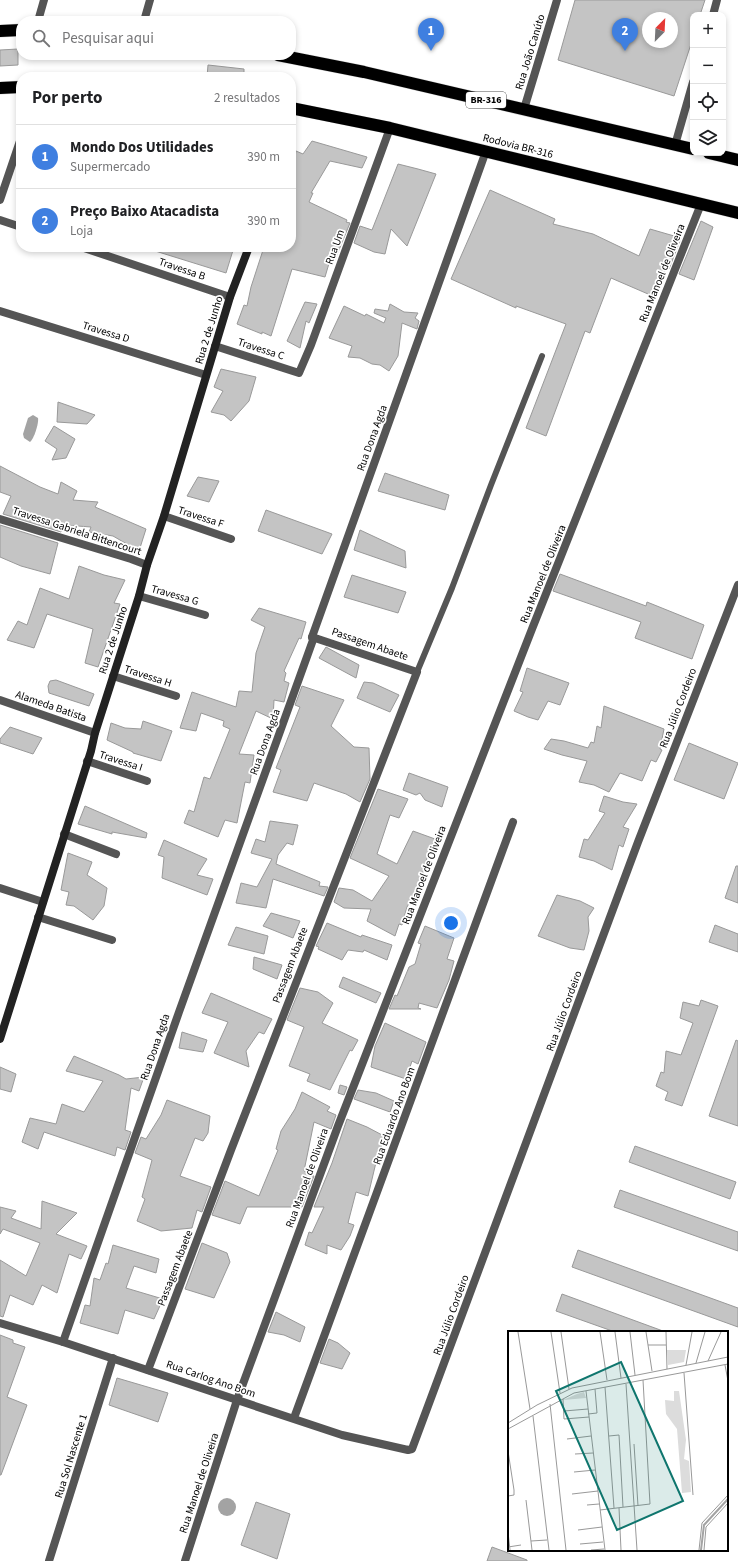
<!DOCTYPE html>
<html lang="pt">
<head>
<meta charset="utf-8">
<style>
	body { margin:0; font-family:"Source Sans 3",sans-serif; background:#f2f2f2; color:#202124 }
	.controls { position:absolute; right:12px; top:12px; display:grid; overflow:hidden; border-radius:8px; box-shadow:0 2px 6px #0003 }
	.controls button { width:36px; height:36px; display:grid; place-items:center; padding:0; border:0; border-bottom:1px solid #e0e0e0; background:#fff; color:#202124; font:20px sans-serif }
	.compass { position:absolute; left:642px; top:12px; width:36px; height:36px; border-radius:50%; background:#fff; box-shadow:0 2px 6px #0003; rotate:24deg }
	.you { position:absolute; left:451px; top:923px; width:14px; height:14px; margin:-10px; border:3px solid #fff; border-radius:50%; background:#1a73e8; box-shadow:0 0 0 6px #1a73e833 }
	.badge { display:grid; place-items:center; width:26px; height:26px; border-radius:50%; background:#000; color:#fff; font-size:13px; font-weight:700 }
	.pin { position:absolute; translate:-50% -33px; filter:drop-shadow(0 1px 2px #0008) }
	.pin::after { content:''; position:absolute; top:21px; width:14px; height:12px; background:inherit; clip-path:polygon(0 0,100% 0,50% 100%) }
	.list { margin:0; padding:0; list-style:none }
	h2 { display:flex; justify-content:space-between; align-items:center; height:52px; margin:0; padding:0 16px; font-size:17px }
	h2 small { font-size:13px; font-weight:400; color:#757577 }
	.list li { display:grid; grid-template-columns:26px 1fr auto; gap:12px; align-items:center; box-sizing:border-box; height:64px; padding:0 16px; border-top:1px solid #e0e0e0 }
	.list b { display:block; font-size:15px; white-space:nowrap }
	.list p { margin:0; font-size:13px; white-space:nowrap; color:#757577 }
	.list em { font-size:13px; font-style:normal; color:#757577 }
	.icon { flex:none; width:22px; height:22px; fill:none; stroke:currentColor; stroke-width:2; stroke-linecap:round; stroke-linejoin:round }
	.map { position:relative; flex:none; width:738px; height:1561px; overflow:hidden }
	.search { position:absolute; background:#fff; box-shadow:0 2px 6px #0003; left:16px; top:16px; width:280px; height:44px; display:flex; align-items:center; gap:10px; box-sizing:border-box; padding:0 14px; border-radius:16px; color:#757577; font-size:15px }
	.panel { position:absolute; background:#fff; box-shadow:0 2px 6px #0003; left:16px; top:72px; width:280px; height:180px; border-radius:16px }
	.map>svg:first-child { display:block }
	.water { fill:#a3a3a3 }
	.building { fill:#c4c4c4; stroke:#999; fill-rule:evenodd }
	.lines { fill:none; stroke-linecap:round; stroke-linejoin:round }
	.highway-casing { stroke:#dbdbdb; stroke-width:13 }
	.lane { stroke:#555; stroke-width:6 }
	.street { stroke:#555; stroke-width:8 }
	.secondary { stroke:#222; stroke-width:8 }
	.highway { stroke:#000; stroke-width:12 }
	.labels { text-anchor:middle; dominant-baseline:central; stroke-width:3.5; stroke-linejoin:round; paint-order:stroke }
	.shield { fill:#fff; stroke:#4c4c4c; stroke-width:1 }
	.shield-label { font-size:10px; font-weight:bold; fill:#000 }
	.street-label { font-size:11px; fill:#000; stroke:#fff }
	.inset-river { fill:none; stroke:#a3a3a3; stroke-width:2 }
	.inset-road { fill:none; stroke:#999; stroke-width:1 }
	.view { fill:#0f766e; fill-opacity:0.15; stroke:#0f766e; stroke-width:2 }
	.inset-edge { fill:none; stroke:#000; stroke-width:2 }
</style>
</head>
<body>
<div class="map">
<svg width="738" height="1561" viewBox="0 0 738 1561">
	<rect width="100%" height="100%" fill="#fff"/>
	<g class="water">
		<path d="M33,415l5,3c1,5 -4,21 -8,24l-6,-4 -1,-4 5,-16z"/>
		<circle cx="227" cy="1507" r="9"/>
	</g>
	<g class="building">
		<path d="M575,0h130l-5,15h-7v23l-19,58 -116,-36zM648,18h24v24h-24z"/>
		<path d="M18,49v16l-18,1v-16z"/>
		<path d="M208,65l36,4v8h-37z"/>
		<path d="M312,141l55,16 -5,11 -32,-7 -19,32h2l-4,9 38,18 -1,2 4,1 -16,39 -4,-2 -5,17 -33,-8 -21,67 -9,-4v2l-25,-10 7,-19 3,1 4,-19 13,-40h27v-67l5,-29 7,3z"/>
		<path d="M398,164l20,5 18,5 -29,72 -16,-17 -6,25 -11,-2 -20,-9 6,-17 12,4z"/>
		<path d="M490,190l65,29 -2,5 40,10 46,22 11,-27 31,9 -12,31 -3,-1 -11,29 -44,-19 -21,55 -5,-2 -39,105 -20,-8 40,-104 -50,-18v2l-65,-29z"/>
		<path d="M701,221l12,6 -19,53 -15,-6z"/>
		<path d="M152,247h82l-8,26 -74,-23z"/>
		<path d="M305,302l12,2 -8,19 -3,-2 -6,27 -13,-7z"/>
		<path d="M390,304l14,8 14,1 -3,5 4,3 -2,8 -15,-6 -4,33 -9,15 -9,-6 -8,-1 -12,-6 -12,-1 4,-11 -23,-8 15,-32 21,10 1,-2 18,9 2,-5 -12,-5 1,-4 13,2z"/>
		<path d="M221,369l35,8 -7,24 -18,20 -7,-6 -13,-3 12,-21 -9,-4z"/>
		<path d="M58,402l37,13 -8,9 -30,-2z"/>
		<path d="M54,426l21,13 -9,19 -14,2 5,-11 -12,-8z"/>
		<path d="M0,466l40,21 18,7 3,-12 16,9 -4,9 25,2 -3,5 51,22 -7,22 -26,-15 -24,-4 2,-5 -27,-2 -3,7 -58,-18 8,-18 -11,-4z"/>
		<path d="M385,473l64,22 -4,15 -67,-19z"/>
		<path d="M198,477l21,4 -10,21 -22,-6z"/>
		<path d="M266,510l66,24 -10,20 -64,-23z"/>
		<path d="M0,525l58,18 -8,31 -29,-8 -21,-9z"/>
		<path d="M360,530l45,21 1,17 -52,-18z"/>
		<path d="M79,566l25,9 21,5 -11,23 6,1 -22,63 -13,-4 8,-34 -46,-15 -13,34 -27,-8 11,-19 9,4 13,-37 29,11z"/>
		<path d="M560,574l86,32 1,-4 57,23 -12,34 -57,-21 6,-16 -88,-31z"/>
		<path d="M352,575l54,17 -8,21 -54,-16z"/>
		<path d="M259,608l47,14 -5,17 -2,-1 -15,33 2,2 -2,8 5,2 -5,19 -10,-2 -1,19 -17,-8 -17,43 15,1 -4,28 -5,-1 -8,41 -12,-3 -7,17 -34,-14 5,-13 5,2 10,-35 6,2 20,-50 -7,-3 1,-5 -23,-8 -5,18 -16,-3 12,-36 44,15 3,-16 13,1 4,-39 9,-26 -14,-7z"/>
		<path d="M326,647l33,18 -3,13 -37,-20z"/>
		<path d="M527,668l42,15 -9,22 -12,-4 -10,19 -10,-3 -14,-6 9,-19 -3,-1z"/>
		<path d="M56,680l38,14 -5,12 -40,-13 -1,-7 2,-5z"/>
		<path d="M364,682l9,1 26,12 -9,17 -33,-14z"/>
		<path d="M302,686l42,14 -13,26 23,21 15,1 1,31 -10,23 -14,-8 -32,-11 -7,18 -34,-9 8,-22 -5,-2 24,-61 -5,-2z"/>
		<path d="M604,706l60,23 -4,20 2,1 -6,12 -5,-2 -9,21 -22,-8 -11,19 -15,-7 -15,-3 8,-21 -25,-6 -18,-6 7,-10 13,2 24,7 3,-6 3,1 3,-17 4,2z"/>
		<path d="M143,721l29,10 -11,30 -28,-8v-1l-26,-12 4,-17 14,5 16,1z"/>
		<path d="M10,727l32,11 -9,16 -33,-11v-4z"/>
		<path d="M689,743l49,20 -14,36 -50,-19z"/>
		<path d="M409,773l39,14 -6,20 -17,-7 -5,-7 -4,2 -13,-5z"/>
		<path d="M378,789l30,10 -9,19 -9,-3 -13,39 20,10 16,-33 22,8 -7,16 -9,31 -12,21 -5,18 -3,-1 -4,12 -28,-15 4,-12 -27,-1 -10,-6 5,-14 14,2 19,11 17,-25 -39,-18z"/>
		<path d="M604,796l19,6 14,2 -14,23 6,2 -6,18 -4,-2 -7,25 -18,-9 -15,-4 5,-18 4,1 17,-27 -6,-2z"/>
		<path d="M85,806l62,27 -1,5 -34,-6v2l-34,-10z"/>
		<path d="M270,821l28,4 -5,20 -6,-2 -9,12 -2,9 44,18 -1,4 9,1 -4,9 -51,-17 -7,29 -30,-5 5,-20 16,4 15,-28 -21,-6 5,-14 9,3z"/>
		<path d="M164,840l43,19 -10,16 16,4 -6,16 -45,-17 2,-21 -6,-2z"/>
		<path d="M68,853l24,9 -5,13 20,13 -3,18 -11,14 -19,-14 -8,-1 3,-13 -8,-2z"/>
		<path d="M736,866h2v37l-13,-5z"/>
		<path d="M557,895l23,6 14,7 -6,9 1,14 -5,19 -14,-2 -32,-12z"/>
		<path d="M271,913l29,8 -7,17 -30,-12z"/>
		<path d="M327,923l34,14 1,-2 30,10 -5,15 -23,-10 -1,2 -15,-2 -6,10 -24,-11 1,-2 -3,-1z"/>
		<path d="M715,925l23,9v18l-29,-10z"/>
		<path d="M425,926l29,12 -7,21 7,2 -5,19 -12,28 -18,-5 -1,5 3,1h-32l6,-14 2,1 12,-29 6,-3 6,-20 -3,-1z"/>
		<path d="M236,927l32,9 -4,18 -36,-9z"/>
		<path d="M254,957l28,8 -5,14 -24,-10z"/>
		<path d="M343,977l38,16 -5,10 -37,-16z"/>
		<path d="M300,988l18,4 15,11 -11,20 36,17 -6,11 -2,-1 -20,40 -23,-9 3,-7 -21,-8 15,-39 -17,-7z"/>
		<path d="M211,993l61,26 -8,15 -5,-2 -13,19 3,16 -35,-14 14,-31 -26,-9z"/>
		<path d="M701,1000l17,6 -36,100 -17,-6 3,-8 -12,-6 5,-14 3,1 2,-22 15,4 12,-32 -13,-5 3,-16 16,4z"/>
		<path d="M385,1023l41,19 -8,22 -6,-3 -6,18 -35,-12 4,-21z"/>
		<path d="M182,1032l25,8 -4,12 -24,-4z"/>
		<path d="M736,1040l2,1v85l-29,-10z"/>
		<path d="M74,1056l45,19 7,4 18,-2 -5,14 -8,-3 -6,42 6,2 -6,18 -8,-3 -2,9 -71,-24 -6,17 -16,-7 8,-24 26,6 6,-20 22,8 19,-31 -37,-10z"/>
		<path d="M0,1067l16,7 -5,18 -11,-3z"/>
		<path d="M340,1085l7,2 -3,8 -6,-2z"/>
		<path d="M358,1090l18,3 18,8 -4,11 -36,-13z"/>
		<path d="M302,1092l28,15 -3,4 9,4 -5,14 -17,-7 -10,49 10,5 -12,31h-55l-7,17 -28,-9 13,-34 34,15 19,-46 -2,-1 5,-18 14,-22z"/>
		<path d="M167,1100l43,16 -2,17 -5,8 -8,-3 -15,38 31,11 -9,25 -5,-2 -5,18 -31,3 -24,-10 8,-22 -3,-2 10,-37 -17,-7 6,-16 5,2 15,-24z"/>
		<path d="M347,1119l20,8 17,9 -5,19 -1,-1 -10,42 -12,-4 -8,31 6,2 -4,11 -9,14 -14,-5v9l-22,-9 4,-13 3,1 12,-26h-10l18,-44z"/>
		<path d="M635,1146l101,36 -6,17 -101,-37z"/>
		<path d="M620,1190l118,42v19l-124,-44z"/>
		<path d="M42,1201l35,12 -21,21 31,12 -6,13 -12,-5 -12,39 -15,-8 -9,20 -23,-10 -7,22 -3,-1v-56l26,16 14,-33 -37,-14 -3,5v-27l16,4 -5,7 30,11z"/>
		<path d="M202,1243l25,10 3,9 -16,36 -29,-9z"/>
		<path d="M113,1245l46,14 -3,14 -22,-7 -8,22 37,11 -9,20 -29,-9 -7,24 -38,-11 5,-18 5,1 4,-28 6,2 6,-17 2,1z"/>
		<path d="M578,1250l160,58v19l-166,-60z"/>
		<path d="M562,1294l101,37 -1,1h-47l-59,-21z"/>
		<path d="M276,1312l29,15 -5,15 -16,-7 -16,-3z"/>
		<path d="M0,1335l13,5v3l12,4 -18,50 20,8 -26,70h-1z"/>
		<path d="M329,1339l9,4 12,10 -8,16 -22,-6z"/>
		<path d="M117,1378l51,15 -10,29 -49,-17z"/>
		<path d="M256,1502l34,12 -13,45 -36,-14z"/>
		<path d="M492,1547l35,13v1h-40z"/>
	</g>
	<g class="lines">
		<defs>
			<g id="highway">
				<path d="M0,31l21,-1"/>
				<path d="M278,55l86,17 329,77"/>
				<path d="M0,88l21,-1"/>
				<path d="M291,108l99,20 348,85"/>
				<path d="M709,153l29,7"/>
			</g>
		</defs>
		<use href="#highway" class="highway-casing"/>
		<path class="lane" d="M417,672l35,-84 39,-103 51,-129"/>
		<g class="street">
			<path d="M713,15l4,-15"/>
			<path d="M38,21l6,-21"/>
			<path d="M144,21l6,-21"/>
			<path d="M524,109l33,-109"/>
			<path d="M675,145l18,-63"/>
			<path d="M0,200l21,-62"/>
			<path d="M0,220l21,7"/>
			<path d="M81,247l149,50"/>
			<path d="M0,311l206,64"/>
			<path d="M215,346l84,27 12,-28 79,-217"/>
			<path d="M164,516l67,23"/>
			<path d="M0,519l131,40 16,6"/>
			<path d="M139,596l66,19"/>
			<path d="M113,676l63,20"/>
			<path d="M0,700l95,33"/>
			<path d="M87,761l60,20"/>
			<path d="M64,834l52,20"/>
			<path d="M0,888l43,14"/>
			<path d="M38,917l74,23"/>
			<path d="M0,1323l63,19 279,93 66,15 4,-1 226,-607 100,-257"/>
			<path d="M63,1342l116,-330 134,-372 -1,-3 174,-486"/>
			<path d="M148,1370l83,-220 186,-478 -105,-35"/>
			<path d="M294,1418l219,-596"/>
			<path d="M49,1561l64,-203"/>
			<path d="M185,1561l52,-161 101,-274 194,-497 169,-425"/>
		</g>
		<path class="secondary" d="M0,1039l91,-288 4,-18 44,-137 8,-31 17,-49 66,-219 19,-50"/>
		<use href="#highway" class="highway"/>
	</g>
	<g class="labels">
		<rect class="shield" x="466" y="92" width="40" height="16" rx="3"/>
		<g class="shield-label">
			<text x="486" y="100">BR-316</text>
		</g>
		<g class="street-label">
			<text transform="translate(530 52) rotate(-73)">Rua João Canúto</text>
			<text transform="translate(518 146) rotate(14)">Rodovia BR-316</text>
			<text transform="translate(335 247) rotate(-70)">Rua Um</text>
			<text transform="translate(182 269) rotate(19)">Travessa B</text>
			<text transform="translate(662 273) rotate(-68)">Rua Manoel de Oliveira</text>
			<text transform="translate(209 330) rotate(-73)">Rua 2 de Junho</text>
			<text transform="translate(106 332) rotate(17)">Travessa D</text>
			<text transform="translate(261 349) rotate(18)">Travessa C</text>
			<text transform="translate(372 438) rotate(-70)">Rua Dona Agda</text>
			<text transform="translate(201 517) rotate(18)">Travessa F</text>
			<text transform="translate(77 531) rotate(18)">Travessa Gabriela Bittencourt</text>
			<text transform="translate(543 574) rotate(-68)">Rua Manoel de Oliveira</text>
			<text transform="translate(175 595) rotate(16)">Travessa G</text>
			<text transform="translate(113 640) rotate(-72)">Rua 2 de Junho</text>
			<text transform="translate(370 644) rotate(19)">Passagem Abaete</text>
			<text transform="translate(148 676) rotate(18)">Travessa H</text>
			<text transform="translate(51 706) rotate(19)">Alameda Batista</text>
			<text transform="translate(678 708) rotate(-69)">Rua Júlio Cordeiro</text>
			<text transform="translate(265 742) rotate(-70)">Rua Dona Agda</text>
			<text transform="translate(121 761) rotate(18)">Travessa I</text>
			<text transform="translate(424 875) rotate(-69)">Rua Manoel de Oliveira</text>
			<text transform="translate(290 965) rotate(-69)">Passagem Abaete</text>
			<text transform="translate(564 1011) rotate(-70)">Rua Júlio Cordeiro</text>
			<text transform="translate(155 1047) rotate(-71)">Rua Dona Agda</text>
			<text transform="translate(394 1116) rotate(-70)">Rua Eduardo Ano Bom</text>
			<text transform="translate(307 1178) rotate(-70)">Rua Manoel de Oliveira</text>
			<text transform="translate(175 1268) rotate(-69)">Passagem Abaete</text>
			<text transform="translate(451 1315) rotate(-70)">Rua Júlio Cordeiro</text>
			<text transform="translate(211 1379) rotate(19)">Rua Carlog Ano Bom</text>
			<text transform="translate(71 1456) rotate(-73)">Rua Sol Nascente 1</text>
			<text transform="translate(199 1483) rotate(-72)">Rua Manoel de Oliveira</text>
		</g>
	</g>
	<g transform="translate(508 1331)">
		<rect width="220" height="220" fill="#fff"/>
		<path d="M159,19h19l-2,12 -16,3zM166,60h5l7,49 -2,19 5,2 2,31 -9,1 -5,-64 -11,-15 -1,-14 9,1zM76,61l2,6 -23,2 14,-6z" fill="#dcdcdc"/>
		<path class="inset-river" d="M193,219l3,-25 24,-26"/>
		<path class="inset-road" d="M10,1l12,77M43,1l9,61M53,1l8,57M92,1l7,48M107,1l6,46M122,1l5,43M138,1l6,39M158,1l1,37M140,14h18M200,30l13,-29M188,32l9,-31M178,34l6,-33M217,34l3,16M176,42l9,122M118,53l11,166M97,56l9,121M78,60l19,159M55,68l1,20 25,-2M42,73l16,146M56,80l24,-2M80,83l9,-1 -2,-24M25,85l16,134M0,92l29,-18 35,-17 156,-31M0,98l66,-36 154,-29M101,105l10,-1 4,72M59,108l24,-3M126,113l4,62M0,120l6,39v5l-6,1M67,123l18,-1M66,141l21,-2M64,163l26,-3M18,169l6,50M79,174l12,-1M111,177l2,42M92,179l50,-6 -7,-124M70,199l24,-3M0,201l2,18M23,210l16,-1M72,213l23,-2M0,216l13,-2M83,219l13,-1M191,219l3,-27 26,-28M196,219l2,-23 22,-24"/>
		<path class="view" d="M113,31l62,139 -66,29 -61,-139z"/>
		<rect width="220" height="220" class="inset-edge"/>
	</g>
</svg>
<div class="controls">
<button>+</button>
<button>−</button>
<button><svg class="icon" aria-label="locate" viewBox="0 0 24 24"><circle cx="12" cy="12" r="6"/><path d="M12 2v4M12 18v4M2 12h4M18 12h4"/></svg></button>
<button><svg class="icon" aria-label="layers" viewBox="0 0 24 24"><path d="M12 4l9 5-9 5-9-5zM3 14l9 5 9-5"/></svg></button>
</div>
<svg class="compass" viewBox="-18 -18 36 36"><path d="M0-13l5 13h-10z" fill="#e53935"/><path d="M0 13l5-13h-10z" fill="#757577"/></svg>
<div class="you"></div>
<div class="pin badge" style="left:431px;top:51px;background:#3f7fe0">1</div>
<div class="pin badge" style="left:625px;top:51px;background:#3f7fe0">2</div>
<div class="search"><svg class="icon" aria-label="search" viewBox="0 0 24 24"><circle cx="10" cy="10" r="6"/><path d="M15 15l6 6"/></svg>Pesquisar aqui</div>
<section class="panel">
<h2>Por perto<small>2 resultados</small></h2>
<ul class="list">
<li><span class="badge" style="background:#3f7fe0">1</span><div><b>Mondo Dos Utilidades</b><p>Supermercado</p></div><em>390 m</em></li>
<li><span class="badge" style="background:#3f7fe0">2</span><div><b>Preço Baixo Atacadista</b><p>Loja</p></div><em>390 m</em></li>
</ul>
</section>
</div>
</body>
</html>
